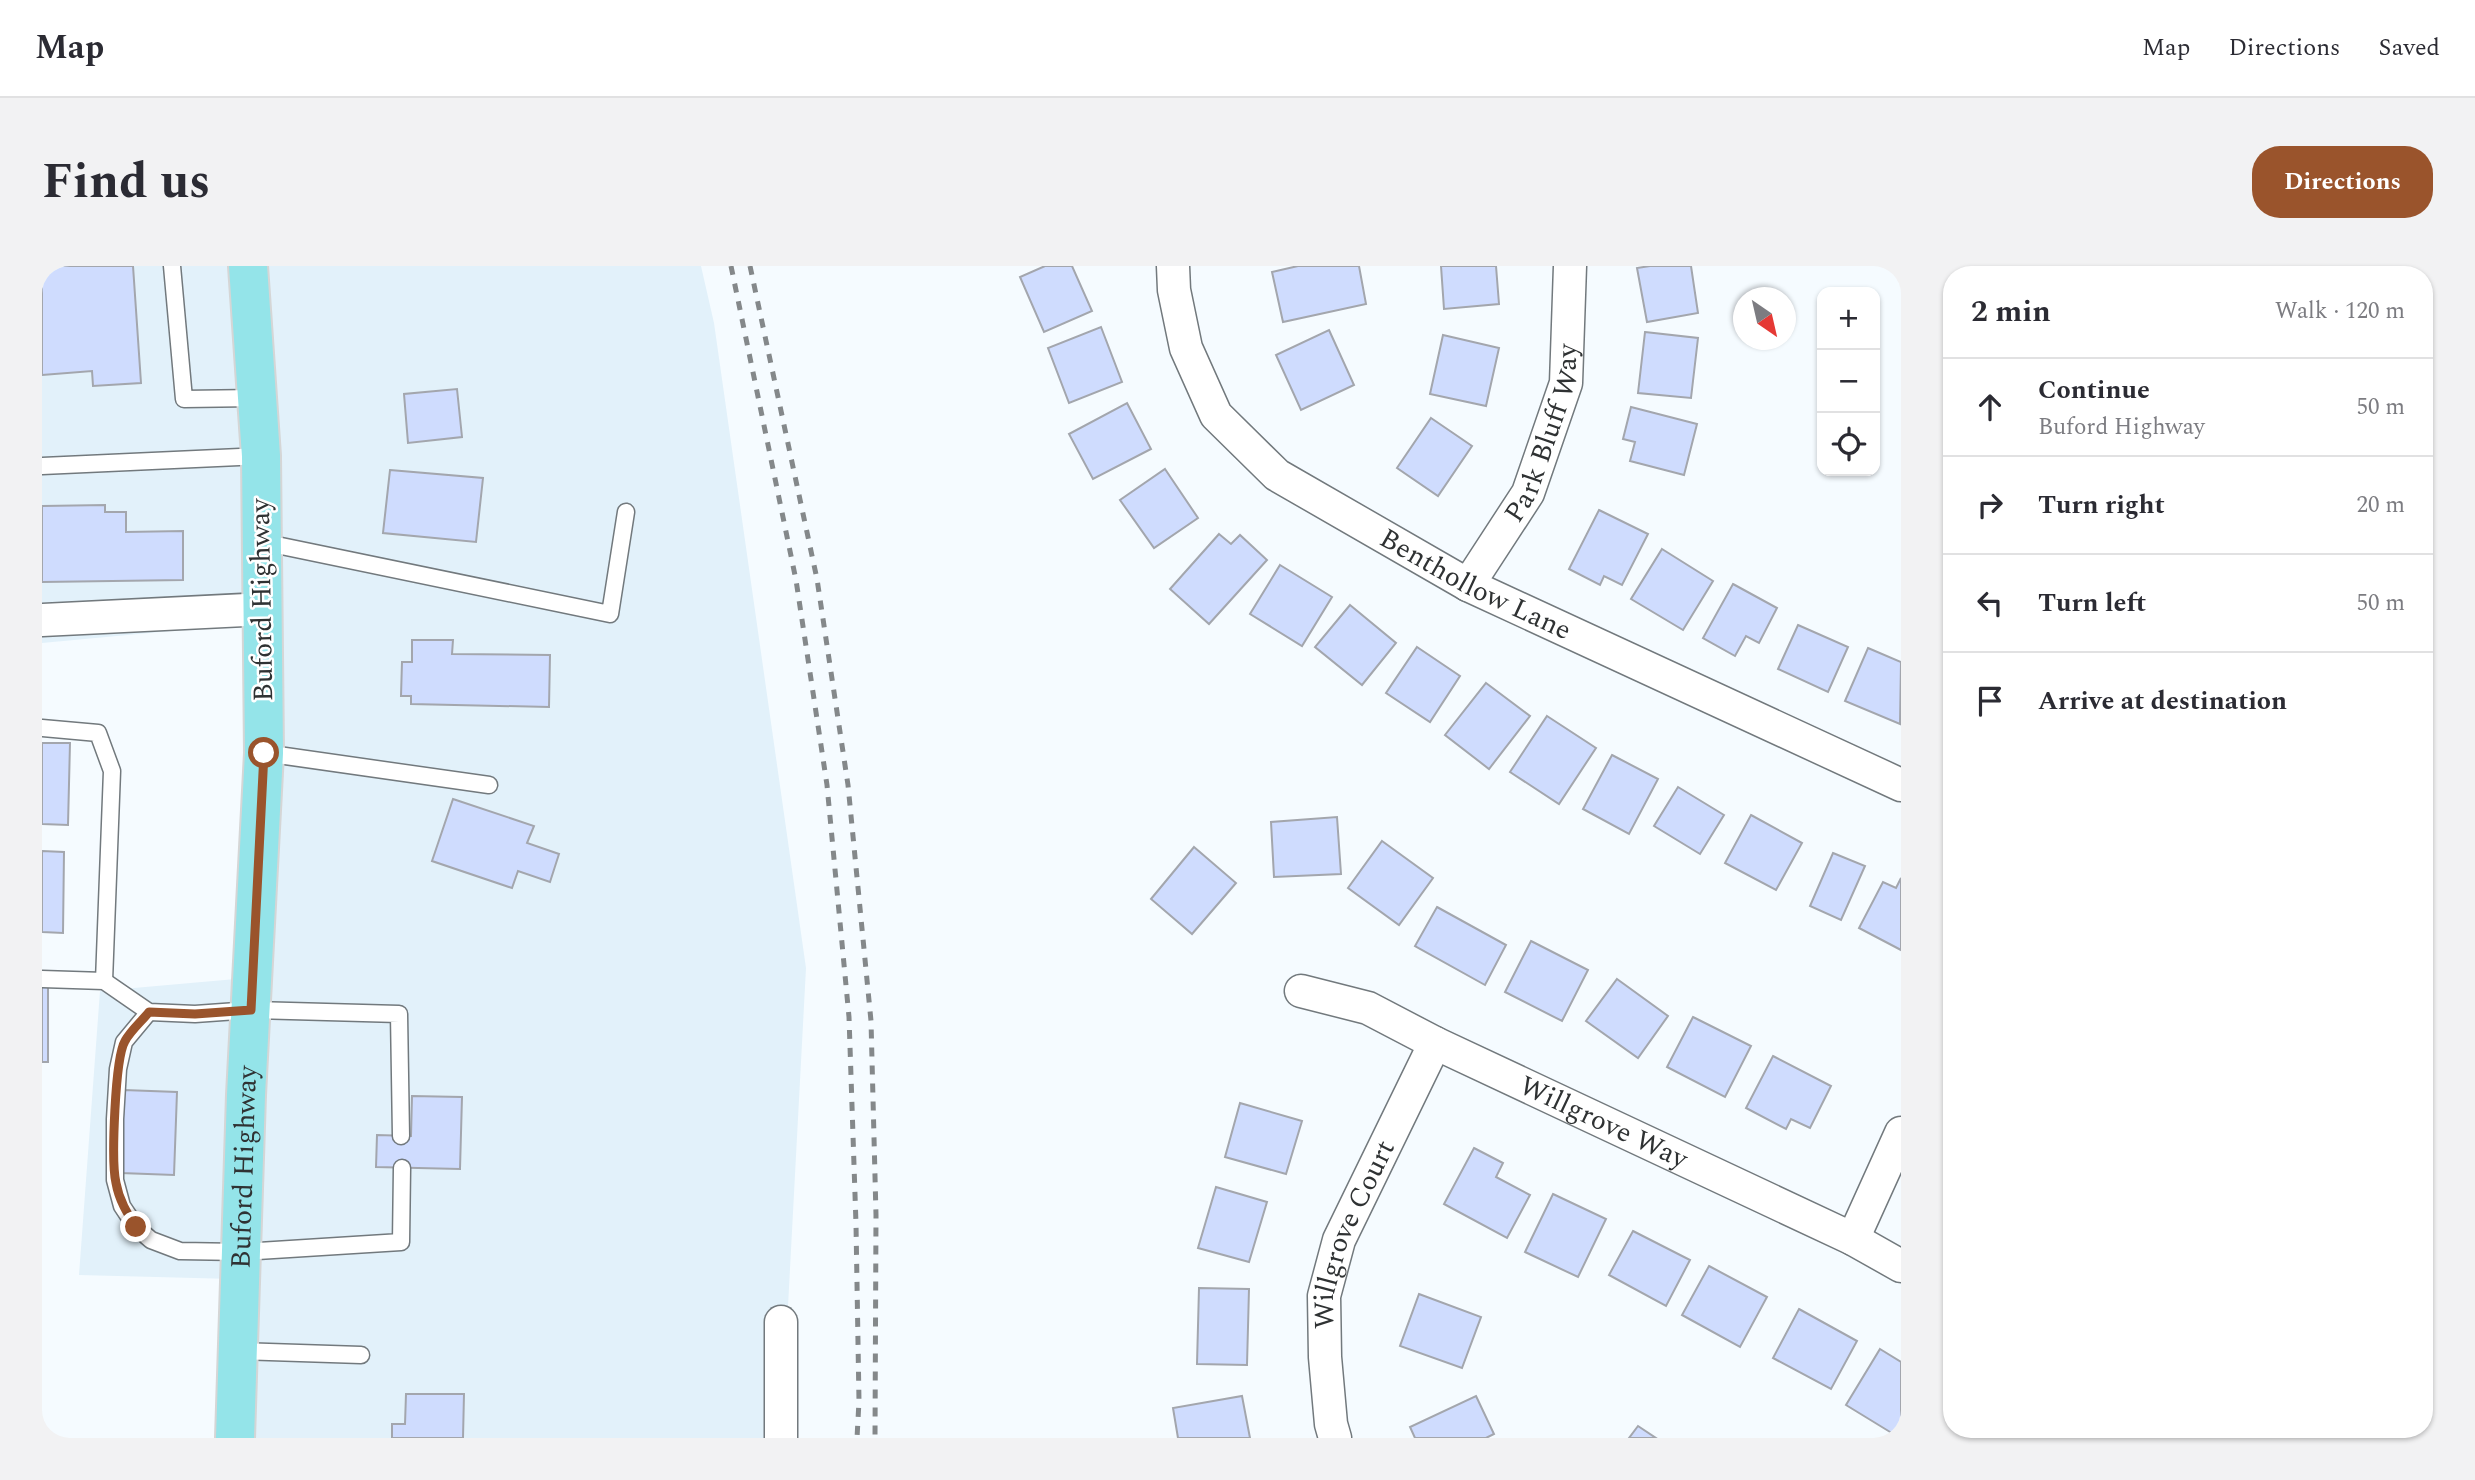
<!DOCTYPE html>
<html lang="en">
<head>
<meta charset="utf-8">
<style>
	body { margin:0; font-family:Spectral,serif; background:#f2f2f3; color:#2b2b33 }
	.controls { position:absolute; right:21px; top:21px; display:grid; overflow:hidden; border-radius:14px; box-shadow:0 2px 5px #0004 }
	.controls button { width:63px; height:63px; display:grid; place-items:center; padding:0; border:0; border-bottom:2px solid #e1e1e2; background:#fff; color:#2b2b33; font:35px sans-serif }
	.compass { position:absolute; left:1691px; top:21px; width:63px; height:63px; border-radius:50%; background:#fff; box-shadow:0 2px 5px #0004; rotate:146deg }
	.stop { position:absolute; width:21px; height:21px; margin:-16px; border:5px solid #9a542c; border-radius:50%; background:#fff }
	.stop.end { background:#9a542c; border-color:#fff; box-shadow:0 2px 7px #0008 }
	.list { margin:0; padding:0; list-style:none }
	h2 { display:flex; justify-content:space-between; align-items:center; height:91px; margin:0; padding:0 28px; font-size:30px }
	h2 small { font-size:23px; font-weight:400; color:#7c7c81 }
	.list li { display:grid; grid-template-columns:46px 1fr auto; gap:21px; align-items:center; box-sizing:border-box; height:98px; padding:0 28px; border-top:2px solid #e1e1e2 }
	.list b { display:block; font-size:26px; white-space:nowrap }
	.list p { margin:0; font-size:23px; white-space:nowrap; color:#7c7c81 }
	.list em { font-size:23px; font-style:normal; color:#7c7c81 }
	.icon { flex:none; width:38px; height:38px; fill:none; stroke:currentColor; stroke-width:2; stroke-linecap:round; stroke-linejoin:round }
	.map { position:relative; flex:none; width:1859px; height:1172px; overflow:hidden; border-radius:28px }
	header { display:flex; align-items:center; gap:42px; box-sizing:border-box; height:98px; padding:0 35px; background:#fff; border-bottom:2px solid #e1e1e2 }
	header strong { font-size:33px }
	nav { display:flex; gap:38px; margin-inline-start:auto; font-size:24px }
	.intro { display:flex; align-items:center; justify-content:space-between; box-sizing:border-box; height:168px; padding:0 42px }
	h1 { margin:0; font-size:49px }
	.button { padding:18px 32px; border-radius:28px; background:#9a542c; color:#fff; font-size:24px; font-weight:700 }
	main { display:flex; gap:42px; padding:0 42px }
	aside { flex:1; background:#fff; border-radius:28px; box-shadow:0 2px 5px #0004 }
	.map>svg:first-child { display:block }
	.built { fill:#e2f1fa }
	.building { fill:#cfdcfe; stroke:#a3a6ad; stroke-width:2 }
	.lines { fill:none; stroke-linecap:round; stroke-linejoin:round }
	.service-casing { stroke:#72797d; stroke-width:19 }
	.minor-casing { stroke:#72797d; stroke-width:35 }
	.primary-casing { stroke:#d5d6d6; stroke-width:42 }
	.service { stroke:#fff; stroke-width:16 }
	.minor { stroke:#fff; stroke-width:32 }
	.primary { stroke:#94e4e9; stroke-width:38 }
	.rail { stroke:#84888a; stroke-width:5; stroke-dasharray:9 9; stroke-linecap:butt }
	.route { stroke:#9a542c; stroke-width:9 }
	.labels { text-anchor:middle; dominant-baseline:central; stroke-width:5; stroke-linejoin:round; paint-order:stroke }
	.street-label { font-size:28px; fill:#2f3233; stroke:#fff }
</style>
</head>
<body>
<header>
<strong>Map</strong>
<nav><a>Map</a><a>Directions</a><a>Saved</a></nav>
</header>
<div class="intro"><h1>Find us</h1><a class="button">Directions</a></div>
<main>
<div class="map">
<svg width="1859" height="1172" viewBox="0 0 1859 1172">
	<rect width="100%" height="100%" fill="#f5fbff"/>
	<path class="built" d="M0,0h659l13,57 92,645 -25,470h-555l7,-159 -154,-4 21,-284 147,-13 20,-356 -225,21z"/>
	<g class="building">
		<path d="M0,0h91l8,117 -48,3 -1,-15 -50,4z"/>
		<path d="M1003,0h27l20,45 -48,21 -24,-55z"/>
		<path d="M1256,0h61l7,38 -83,18 -11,-50z"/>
		<path d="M1399,0h55l3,38 -55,5z"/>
		<path d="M1608,0h41l7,47 -51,9 -10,-54z"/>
		<path d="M1059,61l21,55 -53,21 -21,-55z"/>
		<path d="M1287,64l25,55 -53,25 -25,-55z"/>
		<path d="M1603,66l53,6 -7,60 -53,-5z"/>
		<path d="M1401,69l56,13 -13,58 -56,-12z"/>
		<path d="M415,123l5,48 -54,6 -4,-49z"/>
		<path d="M1085,137l24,46 -58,30 -24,-45z"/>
		<path d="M1589,141l66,17 -13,51 -54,-14 5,-19 -12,-3z"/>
		<path d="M1389,152l41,28 -34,50 -41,-28z"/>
		<path d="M1123,203l33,49 -44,30 -34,-48z"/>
		<path d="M348,204l93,8 -7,64 -93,-9z"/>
		<path d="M63,239v7h21v20l57,-1v49l-141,2v-76z"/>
		<path d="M1557,244l49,24 -26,51 -18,-9 -4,9 -31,-16z"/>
		<path d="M1177,268l12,10 9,-9 27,25 -58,64 -39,-35z"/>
		<path d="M1620,283l51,32 -30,49 -52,-31z"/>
		<path d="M1238,299l52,32 -30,49 -52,-32z"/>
		<path d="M1691,318l44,24 -18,35 -13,-7 -11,20 -32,-18z"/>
		<path d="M1308,339l46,38 -34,42 -47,-38z"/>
		<path d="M1756,359l50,22 -20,45 -50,-23z"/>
		<path d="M370,374h41l-1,14 98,1 -1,52 -138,-3v-8h-10l1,-34h10z"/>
		<path d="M1375,381l43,29 -30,46 -44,-29z"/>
		<path d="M1826,382l33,14 -1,62 -55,-23z"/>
		<path d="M1444,417l44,33 -41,53 -44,-34z"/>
		<path d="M1505,450l49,32 -37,56 -49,-32z"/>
		<path d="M0,477h28l-2,82 -26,-1z"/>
		<path d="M1570,489l46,24 -29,55 -46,-25z"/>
		<path d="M1636,521l46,28 -24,39 -46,-28z"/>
		<path d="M411,533l81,27 -7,17 32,11 -9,28 -32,-11 -6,17 -80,-27z"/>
		<path d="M1709,549l51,28 -26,47 -51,-27z"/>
		<path d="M1295,551l4,57 -67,3 -3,-55z"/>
		<path d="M1340,575l51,37 -34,47 -51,-37z"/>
		<path d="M1152,581l42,36 -44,51 -41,-35z"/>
		<path d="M0,585l22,1 -1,81 -21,-1z"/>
		<path d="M1791,587l32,13 -24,54 -31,-14z"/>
		<path d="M1859,612v72l-42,-22 24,-46 13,6z"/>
		<path d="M1395,641l69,38 -21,40 -70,-39z"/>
		<path d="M1489,675l57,29 -26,51 -57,-29z"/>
		<path d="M1575,713l51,37 -30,42 -52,-37z"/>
		<path d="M6,716v80h-6v-79z"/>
		<path d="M1651,751l58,29 -26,51 -58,-30z"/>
		<path d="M1731,790l58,30 -21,42 -19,-9 -5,10 -40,-21z"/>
		<path d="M82,824l53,2 -3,83 -53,-2z"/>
		<path d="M370,830l50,1 -2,72 -84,-2 1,-32 34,1z"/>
		<path d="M1198,837l62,18 -16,53 -61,-17z"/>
		<path d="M1432,882l29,15 -7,14 34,18 -23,43 -63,-34z"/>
		<path d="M1174,921l51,15 -18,60 -51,-14z"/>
		<path d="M1511,928l53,25 -28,58 -53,-25z"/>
		<path d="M1591,965l57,29 -24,46 -57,-31z"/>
		<path d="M1667,1000l58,31 -27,50 -58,-32z"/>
		<path d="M1157,1022l50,1 -2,76 -50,-1z"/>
		<path d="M1377,1028l62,23 -19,51 -62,-22z"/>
		<path d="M1757,1043l58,32 -26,48 -58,-31z"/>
		<path d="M1838,1083l21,13v64l-6,9 -49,-30z"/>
		<path d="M364,1128h58l-1,44h-71v-14h13z"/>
		<path d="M1200,1130l8,42h-72l-5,-30z"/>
		<path d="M1434,1130l18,38 -8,4h-71l-5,-11z"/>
		<path d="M1596,1160l18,12h-27z"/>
	</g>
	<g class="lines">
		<defs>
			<g id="service">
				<path d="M130,0l12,133 73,-1"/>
				<path d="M0,200l219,-10"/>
				<path d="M220,276l348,72 16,-102"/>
				<path d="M0,462l56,5 14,38 -8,210"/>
				<path d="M222,487l225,32"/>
				<path d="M0,713l62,2 45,31 46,2 56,-4 148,4 2,122"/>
				<path d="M107,746l-25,30 -6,27 -3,50v61l7,26 14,21 15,13 29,11 61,1 160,-10 1,-74"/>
				<path d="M196,1085l123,4"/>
			</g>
			<g id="minor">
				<path id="s1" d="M1131,0l1,24 12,58 30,67 61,60 191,110 433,200"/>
				<path id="s2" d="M1426,319l60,-92 38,-110 4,-117"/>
				<path d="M0,354l222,-11"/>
				<path id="s3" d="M1259,725l67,17 67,35 418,196 48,27"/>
				<path d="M1811,973l48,-106"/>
				<path d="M739,1056v116"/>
				<path id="s4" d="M1293,1172l-4,-14 -6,-67 -1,-61 15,-56 96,-197"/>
			</g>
			<g id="primary">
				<path id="s5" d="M193,1172l11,-343 18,-342 -3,-297 -13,-190"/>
			</g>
		</defs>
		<use href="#service" class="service-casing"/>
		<use href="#minor" class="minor-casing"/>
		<use href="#primary" class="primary-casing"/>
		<use href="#service" class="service"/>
		<use href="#minor" class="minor"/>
		<use href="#primary" class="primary"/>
		<g class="rail">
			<path d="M689,0l65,314 31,205 22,232 7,207 3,177 -2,37"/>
			<path d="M708,0l67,313 31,206 23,236 5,194 -1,223"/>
		</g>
	</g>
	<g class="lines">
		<path class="route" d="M94,961c-9,-14 -17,-27 -20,-44 -5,-21 -1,-125 9,-142 6,-11 17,-20 24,-29l46,2 56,-4 13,-257"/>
	</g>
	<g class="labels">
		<g class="street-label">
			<text stroke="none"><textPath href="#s2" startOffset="172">Park Bluff Way</textPath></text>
			<text stroke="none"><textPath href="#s1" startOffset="469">Benthollow Lane</textPath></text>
			<text transform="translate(220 334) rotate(-91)">Buford Highway</text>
			<text stroke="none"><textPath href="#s3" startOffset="331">Willgrove Way</textPath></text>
			<text stroke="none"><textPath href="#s5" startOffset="271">Buford Highway</textPath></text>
			<text stroke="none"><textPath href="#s4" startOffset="210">Willgrove Court</textPath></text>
		</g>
	</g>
</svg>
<div class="controls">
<button>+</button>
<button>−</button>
<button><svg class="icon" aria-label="locate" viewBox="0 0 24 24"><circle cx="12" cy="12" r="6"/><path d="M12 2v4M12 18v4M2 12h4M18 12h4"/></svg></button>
</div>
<svg class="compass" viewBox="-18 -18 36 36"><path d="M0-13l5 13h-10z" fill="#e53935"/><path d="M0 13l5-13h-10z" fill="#7c7c81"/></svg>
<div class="stop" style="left:222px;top:487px"></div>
<div class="stop end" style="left:94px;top:961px"></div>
</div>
<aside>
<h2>2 min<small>Walk · 120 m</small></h2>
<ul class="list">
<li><svg class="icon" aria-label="ahead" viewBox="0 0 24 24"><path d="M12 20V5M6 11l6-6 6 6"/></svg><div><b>Continue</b><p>Buford Highway</p></div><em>50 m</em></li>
<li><svg class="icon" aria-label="right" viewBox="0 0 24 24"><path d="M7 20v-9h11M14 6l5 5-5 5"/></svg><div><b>Turn right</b></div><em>20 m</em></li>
<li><svg class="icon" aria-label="left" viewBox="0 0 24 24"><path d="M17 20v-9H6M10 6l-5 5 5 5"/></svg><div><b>Turn left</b></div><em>50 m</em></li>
<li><svg class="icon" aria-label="arrive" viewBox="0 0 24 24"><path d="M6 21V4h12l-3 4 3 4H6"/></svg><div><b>Arrive at destination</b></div></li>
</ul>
</aside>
</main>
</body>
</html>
